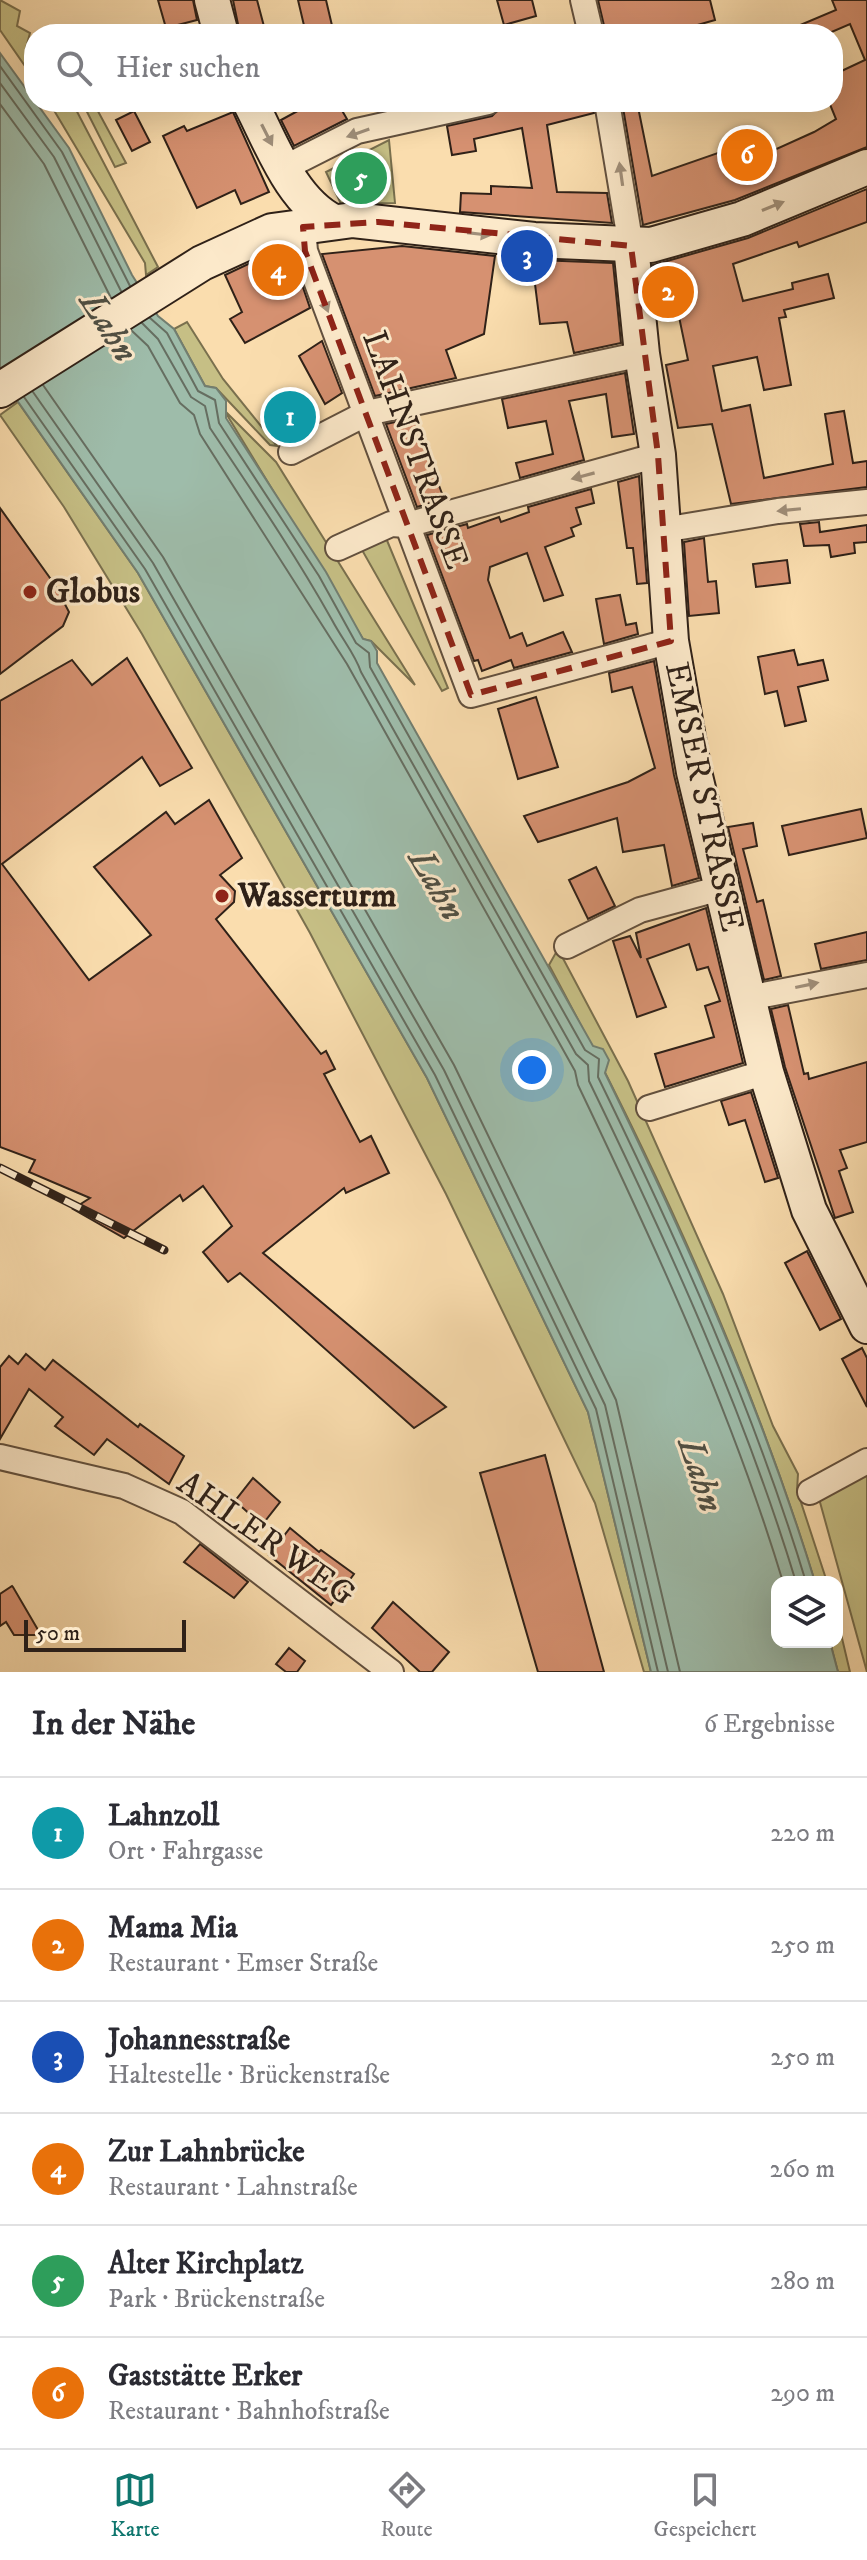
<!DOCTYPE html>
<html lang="de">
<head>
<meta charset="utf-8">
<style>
	body { margin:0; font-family:"IM FELL DW Pica",serif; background:#f2f2f3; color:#2b2b33 }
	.controls { position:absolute; right:24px; bottom:24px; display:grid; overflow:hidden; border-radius:16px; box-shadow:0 8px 32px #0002 }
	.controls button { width:72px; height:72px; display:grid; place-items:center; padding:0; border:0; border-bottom:2px solid #e1e1e2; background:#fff; color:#2b2b33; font:40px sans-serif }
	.scale { position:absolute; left:24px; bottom:20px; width:162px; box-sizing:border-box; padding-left:8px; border:4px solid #2f2118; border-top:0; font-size:22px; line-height:28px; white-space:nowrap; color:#2f2118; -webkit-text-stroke:6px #fce9ca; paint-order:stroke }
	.you { position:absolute; left:532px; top:1070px; width:28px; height:28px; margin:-20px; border:6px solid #fff; border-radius:50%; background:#1a73e8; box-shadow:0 0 0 12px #1a73e833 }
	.badge { display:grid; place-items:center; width:52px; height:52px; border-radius:50%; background:#0f766e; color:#fff; font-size:26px; font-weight:700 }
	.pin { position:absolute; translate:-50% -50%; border:4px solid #fff; box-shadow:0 2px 8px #0006 }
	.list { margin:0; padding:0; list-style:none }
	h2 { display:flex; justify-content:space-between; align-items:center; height:104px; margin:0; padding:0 32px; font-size:34px }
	h2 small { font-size:26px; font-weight:400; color:#7c7c81 }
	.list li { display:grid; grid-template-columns:52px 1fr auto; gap:24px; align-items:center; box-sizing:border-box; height:112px; padding:0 32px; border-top:2px solid #e1e1e2 }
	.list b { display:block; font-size:30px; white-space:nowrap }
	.list p { margin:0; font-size:26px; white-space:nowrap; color:#7c7c81 }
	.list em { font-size:26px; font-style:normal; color:#7c7c81 }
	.icon { flex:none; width:44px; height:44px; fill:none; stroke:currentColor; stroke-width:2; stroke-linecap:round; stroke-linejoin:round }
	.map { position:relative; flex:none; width:867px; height:1672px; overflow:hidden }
	.search { position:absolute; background:#fff; box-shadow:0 8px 32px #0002; left:24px; right:24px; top:24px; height:88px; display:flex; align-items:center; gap:20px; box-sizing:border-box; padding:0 28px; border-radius:32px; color:#7c7c81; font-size:30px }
	.sheet { height:776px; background:#fff }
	nav { display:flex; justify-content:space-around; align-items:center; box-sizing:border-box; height:112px; border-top:2px solid #e1e1e2; background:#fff; font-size:22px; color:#7c7c81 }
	nav a { display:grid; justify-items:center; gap:4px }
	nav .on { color:#0f766e }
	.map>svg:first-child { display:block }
	.green { fill:#c6bf85; stroke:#7a704e; stroke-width:2 }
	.water { fill:#9ebcaa; stroke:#727e70; stroke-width:2 }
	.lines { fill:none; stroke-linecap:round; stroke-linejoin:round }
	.shore { stroke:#666e61; stroke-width:2 }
	.building { fill:#d69171; stroke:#2f2118; stroke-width:2 }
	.street-casing { stroke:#62503e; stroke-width:28 }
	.secondary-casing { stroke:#2f2118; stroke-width:38 }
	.street { stroke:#fce9ca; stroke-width:24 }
	.secondary { stroke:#fce9ca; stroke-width:34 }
	.rail-casing { stroke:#2f2118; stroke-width:9 }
	.rail { stroke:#fce9ca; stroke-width:6; stroke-dasharray:18; stroke-linecap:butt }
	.oneway { fill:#a08f7a }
	.marked { fill:none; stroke:#8f2418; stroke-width:6; stroke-dasharray:16 10; stroke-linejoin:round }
	.poi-dot { fill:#8f2418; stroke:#fce9ca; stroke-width:3 }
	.labels { text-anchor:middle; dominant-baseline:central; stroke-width:6; stroke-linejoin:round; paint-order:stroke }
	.street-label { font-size:34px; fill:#2f2118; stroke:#fce9ca }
	.poi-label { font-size:34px; font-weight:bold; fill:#2f2118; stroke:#fce9ca; text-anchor:start }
	.water-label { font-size:36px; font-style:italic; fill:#505044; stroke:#fce9ca }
</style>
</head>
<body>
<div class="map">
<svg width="867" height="1672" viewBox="0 0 867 1672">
	<rect width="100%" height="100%" fill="#faddae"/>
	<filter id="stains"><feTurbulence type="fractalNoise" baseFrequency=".0025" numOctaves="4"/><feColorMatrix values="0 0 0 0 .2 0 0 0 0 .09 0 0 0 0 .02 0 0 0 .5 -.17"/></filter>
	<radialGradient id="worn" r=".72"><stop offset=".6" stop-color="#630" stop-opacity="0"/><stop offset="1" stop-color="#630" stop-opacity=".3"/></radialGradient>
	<g class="green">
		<path d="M0,0l20,11 -3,15 13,7 -4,15 8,3v28l-34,-49z"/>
		<path d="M49,102h23l86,165 -12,8 -1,-12z"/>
		<path d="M82,102h11l33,61 -11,4z"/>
		<path d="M389,140l6,63 -54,1 -15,-32z"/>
		<path d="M187,322l36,57 54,67 -7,-1 -54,-57 -11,-2 -31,-57z"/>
		<path d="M18,402l120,171 289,505 161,334 63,260h-7l-49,-169 -149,-309 -136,-261 -168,-299 -78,-127 -64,-92z"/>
		<path d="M224,410l52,52 139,223 -44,-44 -8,-2z"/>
		<path d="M386,538l62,150 -6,3 -80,-141z"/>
		<path d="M558,949l70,132 95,213 50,132 25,48 -1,16 30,92h-12c-66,-214 -160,-420 -266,-617z"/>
		<path d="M867,1468v204l-49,-177z"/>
		<path d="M837,1617l13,55h-12l-8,-30h7z"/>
	</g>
	<path class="water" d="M0,53l69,95 63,127 26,41 16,13 31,57 11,2 10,13v17l100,154 37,67 8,2 6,10v12l216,383 10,3 6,11 -4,13c81,166 156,333 210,509h-38v60h53l8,30h-187l-63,-260 -161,-334 -289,-505 -138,-197z"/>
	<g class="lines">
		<g class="shore">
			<path d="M0,66l62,86 68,134"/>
			<path d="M0,83l54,74 67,134"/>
			<path d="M0,104l44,60 67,134"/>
			<path d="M150,318l17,15 31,58 17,9 4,23 100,153 37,67 13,10 1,14 215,383 14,9 -1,18c80,164 155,330 208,505"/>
			<path d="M142,323l16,16 33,58 14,9 5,22c42,63 85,126 122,192 10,19 23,34 29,52l215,382 12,11 1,16c79,163 154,327 207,501"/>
			<path d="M131,330l17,16 32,57 14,12 6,19 147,230 228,407 3,14c78,163 153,325 205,497"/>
			<path d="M43,385l120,172 291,508 162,335 64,272"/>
			<path d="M33,392l120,171 291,507 161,335 63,267"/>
			<path d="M24,397l121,172 290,506 161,334 62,263"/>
		</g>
	</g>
	<g class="building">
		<path d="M158,0h35l4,20 -31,8z"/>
		<path d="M233,0h24l9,34h-26z"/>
		<path d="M298,0h28l8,34h-28z"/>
		<path d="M497,0h35l4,16 -32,9z"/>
		<path d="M598,0h112l5,20 -49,14h-60z"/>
		<path d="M832,0h35v147l-132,53 -92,25 -21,-123h15l15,74 112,-39 6,15 44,-20 22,-13 -7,-17h4v-27l32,-15 -15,-36 -23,10h-48l57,-24z"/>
		<path d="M314,102h23l10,17 -53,27 -13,-26z"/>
		<path d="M516,102h76l2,11 -47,12 10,67 50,1 5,30 -152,-11 1,-19 30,1v-8l41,2 -10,-60 -48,11 2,12 -24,4 -5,-29 45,-10 10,-10z"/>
		<path d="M134,111l16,31 -18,9 -16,-31z"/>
		<path d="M233,112l36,80 -28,12 -6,-14 -38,18 -34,-72 21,-10 3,5z"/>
		<path d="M867,189v33l-68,25 -2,-5 -64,22 10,37 50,-12 -1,-6 36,-9 6,24 -50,12 2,7 -7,1 12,67 -27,5 -7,-33 -44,9 9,45 28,-6 14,73 69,-14 -8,-50 19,-3 9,52 14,-2v26l-136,17 -19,-80 -34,4 -12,-63 22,-5 -11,-53 -19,2 -5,-44 95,-27z"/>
		<path d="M402,246l93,10 -11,78 -38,16 10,28 -81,18 -53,-142z"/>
		<path d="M290,249l20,59 -65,35 -15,-24 12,-7 -17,-37 53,-25z"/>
		<path d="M537,260l76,3 8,80 -47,10 -7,-31 -27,2 -5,-40z"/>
		<path d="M322,341l20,52 -17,11 -26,-48z"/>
		<path d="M625,373l9,61 -22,3 -6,-43 -37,7 15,59 -64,18 -4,-15 37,-9 -7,-33 -38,7 -6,-29z"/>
		<path d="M414,418l30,81 -27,8 -31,-83z"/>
		<path d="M639,476l8,107 -10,1 -4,-36h-6l-9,-66z"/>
		<path d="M591,489l3,14 -18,5 5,16 -10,4 3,8 -29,11 18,48 -19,6 -17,-48 -37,14 -2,13 22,58 12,-5 5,13 36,-14 9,20 -58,16 -3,-8 -29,11 -4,-11 -4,1 -47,-126 40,-11 1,4 31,-11 2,5 28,-10 -1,-5z"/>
		<path d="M0,508l55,77 14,27 -6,14 -63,48z"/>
		<path d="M819,522l1,10 47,-7v17l-13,1 1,10 -24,4 -2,-12 -25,1 -4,-22z"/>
		<path d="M704,538l4,44 8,-1 3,32 -30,3 -5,-74z"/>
		<path d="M787,560l3,23 -34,4 -3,-23z"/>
		<path d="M620,595l6,30 10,-2 2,11 -34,10 -8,-45z"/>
		<path d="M794,650l4,15 25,-5 5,20 -30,7 8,34 -21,5 -8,-35 -12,3 -7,-37z"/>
		<path d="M127,658l65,110 -32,18 -18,-29 -140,107 87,116 62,-45 -57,-68 72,-55 9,12 34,-24 33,58 -22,17 15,16 -1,11 -18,17 105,135 5,-3 9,18 -11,5 36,68 11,-6 18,37 -43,20 -2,-5 -81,65 183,154 -32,21 -174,-155 -12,9 -25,-30 29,-26 -29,-40 -20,15 -3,-6 -56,43 -51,-29 17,-11 -61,-26 6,-12 -35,-13v-446l72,-41 20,25z"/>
		<path d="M654,661l20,114 25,103 -27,8 -8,-41 -41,7 -6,-34 -79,24 -14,-26 104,-34 27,-14 -23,-81 -20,5 -3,-19z"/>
		<path d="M536,697l22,70 -40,12 -20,-70z"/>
		<path d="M861,809l6,29 -78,17 -7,-29z"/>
		<path d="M753,823l4,23 -14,3 14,53 6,-2 18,76 -17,4 -36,-153z"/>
		<path d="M596,867l19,39 -27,13 -19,-39z"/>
		<path d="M706,908l37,155 -78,24 -10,-33 59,-17 -9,-31 15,-5 -12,-34 -11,3 -8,-26 -42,15 19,48 -29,10 -24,-76 17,-5 11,22 -5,-25z"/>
		<path d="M867,932v28l-46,9 -6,-25z"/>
		<path d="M788,1005l16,69 4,-1 1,6 58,-17v80l-27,8 7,18 -8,3 14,41 -18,6 -50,-151 -14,-58z"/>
		<path d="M751,1092l27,86 -13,4 -20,-62 -16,5 -8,-24z"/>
		<path d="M807,1251l34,68 -21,11 -35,-67z"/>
		<path d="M862,1348l5,10v49l-25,-48z"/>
		<path d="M26,1354l19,16 8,-10 85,67 2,-3 44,32 -15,28 -62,-45 -13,16 -39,-29 8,-9 -34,-28 -29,50v-72l9,-11 9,8z"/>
		<path d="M545,1455l59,217h-66l-58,-199z"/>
		<path d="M253,1478l27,24 -18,23 -27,-24z"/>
		<path d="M290,1528l29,24 2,-2 33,24 -23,31 -62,-50z"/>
		<path d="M200,1544l48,38 -14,16 -50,-36z"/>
		<path d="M12,1586l1,1 28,48h-27l-8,-13 -6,4v-32z"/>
		<path d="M393,1602l56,50 -17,20h-12l-48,-44z"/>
		<path d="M289,1648l16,13 -8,11h-11l-10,-8z"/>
	</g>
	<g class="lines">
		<defs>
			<g id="street">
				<path d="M583,0l8,34"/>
				<path d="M607,102l24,144"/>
				<path d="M284,168l73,-37 131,-29"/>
				<path d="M303,227l2,24 166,444 200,-54"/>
				<path d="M291,452l76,-39 275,-59"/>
				<path d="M663,530l115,-19 89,-9"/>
				<path d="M338,548l53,-24 16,1 251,-70"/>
				<path d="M567,946l73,-36 81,-22"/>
				<path d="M748,998l119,-23"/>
				<path d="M649,1108l117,-36"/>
				<path d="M0,1457l124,29 58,26 209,160"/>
				<path d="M810,1492l57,-31"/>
			</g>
			<g id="secondary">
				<path d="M212,0l9,34"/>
				<path d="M250,102c21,40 41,99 84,120"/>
				<path d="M631,246l11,108 16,101 13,186 23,131 72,300 43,138 58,116"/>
				<path d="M0,390l202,-127 70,-32 81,-11 181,20 117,5 91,-26 125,-52"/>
			</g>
		</defs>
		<use href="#street" class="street-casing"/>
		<use href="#secondary" class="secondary-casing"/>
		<use href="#street" class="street"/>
		<use href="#secondary" class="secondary"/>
		<defs>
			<path id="rail" d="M0,1168l164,82"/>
		</defs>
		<use href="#rail" class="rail-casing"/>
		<use href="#rail" class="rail"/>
	</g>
	<defs><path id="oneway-solid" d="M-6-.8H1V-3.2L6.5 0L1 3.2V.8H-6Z" transform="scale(2)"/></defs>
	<g class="oneway">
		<use href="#oneway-solid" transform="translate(358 133) rotate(161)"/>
		<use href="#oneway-solid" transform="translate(267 135) rotate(63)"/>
		<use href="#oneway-solid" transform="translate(621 174) rotate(-98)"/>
		<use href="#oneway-solid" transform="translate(773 206) rotate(-22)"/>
		<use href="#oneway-solid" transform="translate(479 234) rotate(7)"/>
		<use href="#oneway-solid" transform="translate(324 301) rotate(69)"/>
		<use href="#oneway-solid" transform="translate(583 476) rotate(165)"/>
		<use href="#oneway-solid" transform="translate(789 510) rotate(174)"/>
		<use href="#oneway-solid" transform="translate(807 985) rotate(-12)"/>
	</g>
	<path class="marked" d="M378,222l253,24 27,209 13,186 -200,54 -166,-444 -2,-24z"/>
	<g class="poi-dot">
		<circle cx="30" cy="592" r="8"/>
		<circle cx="222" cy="896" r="8"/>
	</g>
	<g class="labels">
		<g class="street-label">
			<text transform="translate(415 450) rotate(70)">LAHNSTRASSE</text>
			<text transform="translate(704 797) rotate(78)">EMSER STRASSE</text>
			<text transform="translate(266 1539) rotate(35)">AHLER WEG</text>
		</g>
		<g class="poi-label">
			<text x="46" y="592">Globus</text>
			<text x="238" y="896">Wasserturm</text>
		</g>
		<g class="water-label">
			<text transform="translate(108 327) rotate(58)">Lahn</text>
			<text transform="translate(436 885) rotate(60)">Lahn</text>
			<text transform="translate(700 1475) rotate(72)">Lahn</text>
		</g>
	</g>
	<rect width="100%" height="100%" filter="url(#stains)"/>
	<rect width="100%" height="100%" fill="url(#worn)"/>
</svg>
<div class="controls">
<button><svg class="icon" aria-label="layers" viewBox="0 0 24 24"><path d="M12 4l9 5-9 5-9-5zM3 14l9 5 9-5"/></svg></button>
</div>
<div class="scale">50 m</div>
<div class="you"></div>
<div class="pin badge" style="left:290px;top:417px;background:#0f9aa8">1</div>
<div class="pin badge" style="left:668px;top:292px;background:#e8710a">2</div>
<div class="pin badge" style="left:527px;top:256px;background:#1a4fb4">3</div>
<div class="pin badge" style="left:278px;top:270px;background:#e8710a">4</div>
<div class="pin badge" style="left:361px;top:178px;background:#2e9e5b">5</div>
<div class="pin badge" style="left:747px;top:155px;background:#e8710a">6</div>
<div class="search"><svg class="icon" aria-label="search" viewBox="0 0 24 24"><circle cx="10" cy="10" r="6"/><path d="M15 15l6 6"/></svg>Hier suchen</div>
</div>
<section class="sheet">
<h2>In der Nähe<small>6 Ergebnisse</small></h2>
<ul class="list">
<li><span class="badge" style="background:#0f9aa8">1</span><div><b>Lahnzoll</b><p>Ort · Fahrgasse</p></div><em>220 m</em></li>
<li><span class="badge" style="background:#e8710a">2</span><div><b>Mama Mia</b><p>Restaurant · Emser Straße</p></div><em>250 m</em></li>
<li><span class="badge" style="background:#1a4fb4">3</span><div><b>Johannesstraße</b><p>Haltestelle · Brückenstraße</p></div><em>250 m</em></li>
<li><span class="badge" style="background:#e8710a">4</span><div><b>Zur Lahnbrücke</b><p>Restaurant · Lahnstraße</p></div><em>260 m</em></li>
<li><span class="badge" style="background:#2e9e5b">5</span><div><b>Alter Kirchplatz</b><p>Park · Brückenstraße</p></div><em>280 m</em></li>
<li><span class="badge" style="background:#e8710a">6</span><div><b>Gaststätte Erker</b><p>Restaurant · Bahnhofstraße</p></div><em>290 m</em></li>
</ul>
</section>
<nav>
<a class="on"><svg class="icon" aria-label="map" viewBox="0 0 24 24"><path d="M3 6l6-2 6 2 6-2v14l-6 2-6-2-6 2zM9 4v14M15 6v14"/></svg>Karte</a>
<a><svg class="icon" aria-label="directions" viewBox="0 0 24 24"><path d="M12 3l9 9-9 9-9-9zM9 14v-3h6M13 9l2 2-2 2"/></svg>Route</a>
<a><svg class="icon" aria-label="saved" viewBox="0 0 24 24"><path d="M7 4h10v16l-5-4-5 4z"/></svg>Gespeichert</a>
</nav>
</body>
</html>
